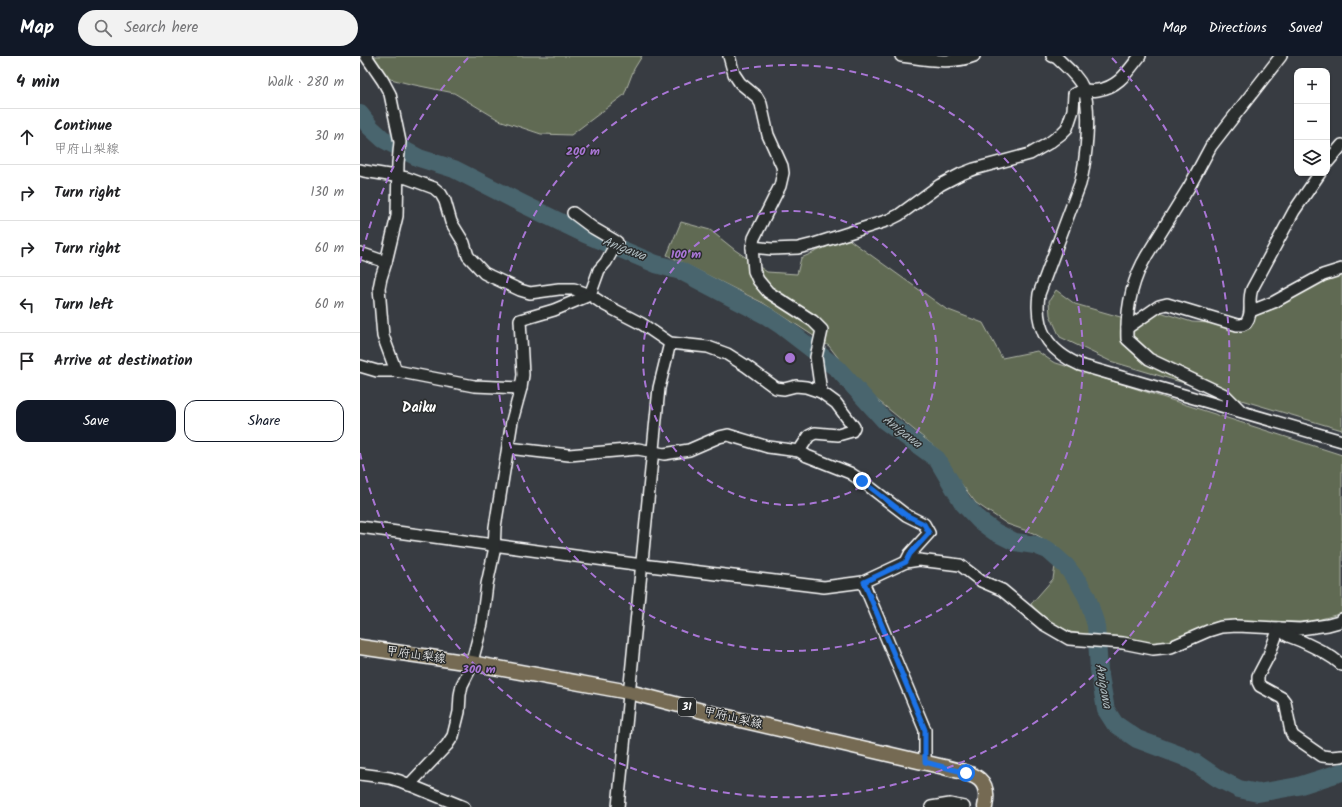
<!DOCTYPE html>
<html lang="en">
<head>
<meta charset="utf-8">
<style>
	body { margin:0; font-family:Kalam,"Klee One",sans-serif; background:#f2f2f2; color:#202124 }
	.controls { position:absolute; right:12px; top:12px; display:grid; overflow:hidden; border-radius:8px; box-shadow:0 1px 3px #0004 }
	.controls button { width:36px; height:36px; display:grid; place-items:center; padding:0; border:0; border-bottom:1px solid #e0e0e0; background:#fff; color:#202124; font:20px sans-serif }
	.stop { position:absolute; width:12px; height:12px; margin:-9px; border:3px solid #1a73e8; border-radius:50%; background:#fff }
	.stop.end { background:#1a73e8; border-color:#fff; box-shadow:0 1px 4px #0008 }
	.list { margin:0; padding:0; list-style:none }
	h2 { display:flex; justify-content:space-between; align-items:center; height:52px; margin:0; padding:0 16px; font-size:17px }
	h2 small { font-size:13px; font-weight:400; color:#757577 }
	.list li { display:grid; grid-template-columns:26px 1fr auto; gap:12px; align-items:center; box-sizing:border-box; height:56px; padding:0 16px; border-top:1px solid #e0e0e0 }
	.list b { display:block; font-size:15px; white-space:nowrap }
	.list p { margin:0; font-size:13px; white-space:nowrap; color:#757577 }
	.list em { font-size:13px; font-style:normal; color:#757577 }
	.actions { display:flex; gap:8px; padding:12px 16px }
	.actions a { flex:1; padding:9px 0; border:1px solid #111827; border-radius:12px; text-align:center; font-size:14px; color:#111827 }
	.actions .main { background:#111827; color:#fff }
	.icon { flex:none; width:22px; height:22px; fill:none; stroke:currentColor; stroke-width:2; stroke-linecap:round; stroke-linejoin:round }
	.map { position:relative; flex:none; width:982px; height:751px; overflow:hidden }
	header { display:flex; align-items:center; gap:24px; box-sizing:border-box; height:56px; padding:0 20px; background:#111827; color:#fff }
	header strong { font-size:19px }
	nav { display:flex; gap:22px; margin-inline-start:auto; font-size:14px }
	.search { width:280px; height:36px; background:#f2f2f2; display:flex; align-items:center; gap:10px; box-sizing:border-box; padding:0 14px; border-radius:22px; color:#757577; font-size:15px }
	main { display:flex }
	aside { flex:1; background:#fff }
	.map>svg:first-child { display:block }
	.green { fill:#616b52; stroke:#b0b5a8 }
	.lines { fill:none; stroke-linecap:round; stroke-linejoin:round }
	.river { stroke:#49656e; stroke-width:18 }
	.minor-casing { stroke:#fff; stroke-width:14 }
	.major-casing { stroke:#fff; stroke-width:17 }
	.minor { stroke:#2a2d2e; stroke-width:11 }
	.major { stroke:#746b52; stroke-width:14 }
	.route { stroke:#1a73e8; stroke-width:5 }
	.ring { fill:none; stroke:#a976d5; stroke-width:2; stroke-dasharray:7 5 }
	.labels { text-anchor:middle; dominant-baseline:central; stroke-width:3; stroke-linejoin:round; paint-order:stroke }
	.shield { fill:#2a2d2e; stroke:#bfc0c0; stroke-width:1 }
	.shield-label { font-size:11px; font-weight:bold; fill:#fff }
	.street-label { font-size:12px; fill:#fff; stroke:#2a2d2e }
	.water-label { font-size:13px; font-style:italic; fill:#adbabe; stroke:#2a2d2e }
	.quarter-label { font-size:14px; font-weight:bold; fill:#fff; stroke:#2a2d2e }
	.centre { fill:#a976d5; stroke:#2a2d2e; stroke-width:2 }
	.ring-label { font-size:12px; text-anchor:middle; font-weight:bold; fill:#a976d5; stroke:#2a2d2e; stroke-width:3; stroke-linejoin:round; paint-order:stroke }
</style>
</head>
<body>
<header>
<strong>Map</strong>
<div class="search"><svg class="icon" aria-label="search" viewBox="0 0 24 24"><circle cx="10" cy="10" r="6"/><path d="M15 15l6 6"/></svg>Search here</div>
<nav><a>Map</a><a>Directions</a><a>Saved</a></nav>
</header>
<main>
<aside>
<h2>4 min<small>Walk · 280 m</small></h2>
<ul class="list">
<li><svg class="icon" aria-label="ahead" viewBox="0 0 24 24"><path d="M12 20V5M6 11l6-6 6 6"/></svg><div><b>Continue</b><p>甲府山梨線</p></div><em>30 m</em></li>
<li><svg class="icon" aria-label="right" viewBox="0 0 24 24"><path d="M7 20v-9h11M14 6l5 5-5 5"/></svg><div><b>Turn right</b></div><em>130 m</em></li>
<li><svg class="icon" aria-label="right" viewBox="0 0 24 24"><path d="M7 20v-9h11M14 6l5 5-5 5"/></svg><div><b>Turn right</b></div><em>60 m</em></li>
<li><svg class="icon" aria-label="left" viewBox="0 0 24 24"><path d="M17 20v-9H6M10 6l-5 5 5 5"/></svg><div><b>Turn left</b></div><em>60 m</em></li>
<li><svg class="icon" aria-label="arrive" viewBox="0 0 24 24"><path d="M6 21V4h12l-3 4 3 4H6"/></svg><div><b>Arrive at destination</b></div></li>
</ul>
<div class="actions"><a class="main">Save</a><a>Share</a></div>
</aside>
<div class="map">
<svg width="982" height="751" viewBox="0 0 982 751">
	<rect width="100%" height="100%" fill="#383c42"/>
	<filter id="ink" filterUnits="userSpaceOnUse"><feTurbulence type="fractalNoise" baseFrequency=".025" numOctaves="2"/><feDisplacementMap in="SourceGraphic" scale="8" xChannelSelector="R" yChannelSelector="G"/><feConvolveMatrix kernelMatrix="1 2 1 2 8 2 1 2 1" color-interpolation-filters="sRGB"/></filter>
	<g filter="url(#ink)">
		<g class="green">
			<path d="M14,0h268l-8,13 -10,26 -53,40 -30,-1 -42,-14 -45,-27 -44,-9 -27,-7z"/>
			<path d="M321,166l29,8 25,20 32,22 30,2 4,-16 46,-20 99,71 37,14 19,35 35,-7 16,11 289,93v156l-3,3 -29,8h-80l-53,18 -23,6 -84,-14 -28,-15 -11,-13 22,-25 5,-32 -25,-14 -26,-9 -31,-21 -19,-25 -16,-26 -82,-67 -30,-39 -66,-43 -96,-48z"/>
			<path d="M982,216v158l-232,-69 -50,-24 -10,-22 -1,-14 7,-11 19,14 49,14 14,7 22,-13 32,10 37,2 14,3 9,-14z"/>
		</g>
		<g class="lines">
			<path class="river" d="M0,58l10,13 13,12 36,19 35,11 69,35 62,30 71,30 25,7 86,45 15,10 56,43 47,52 52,38 26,44 17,18 15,11 20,10 20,3 13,5 18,16 13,17 8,14 9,28 3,45 7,40 9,14 22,15 45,17 12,6 25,17 20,10 19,4 40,-7 44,-14"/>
			<defs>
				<g id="minor">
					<path d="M6,0l17,25 7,13 10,48 -2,21 -1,53 -11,46 -5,16 -2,10 4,48 13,35"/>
					<path d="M369,0l5,18 6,9 17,14 4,7 7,31 14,31 1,7 -3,13 -26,52 -2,9 2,24 4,9 10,12 45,29 9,9 -6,27 5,35 15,11 18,24 -2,4 -14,4 -23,-2 -6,3 -10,15"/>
					<path d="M541,0c23,3 51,9 73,0"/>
					<path d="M692,0l5,2c9,9 21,18 26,30 9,20 3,74 -3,96l-41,110c-5,35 9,57 41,71l262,76"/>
					<path d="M967,107l15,-18"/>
					<path d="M0,114l4,1 43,7 27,10 7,6 4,7 6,21 13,21 4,13 16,17 6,3 30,14 10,3 29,-4h15l16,6 15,10 37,19 28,19 38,4 19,7 19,12 30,22 8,1 12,-3 10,1 15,5"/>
					<path d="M213,157l20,15 24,14 -11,20 -7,8 -9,25"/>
					<path d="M392,191l20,2 26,-1 16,-4 75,-24 10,-5 41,-30 21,-11 13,-5 56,-15 19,-11 12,-9 6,-6 6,-18 1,-16c14,-7 11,-2 24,-4 21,-3 30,-19 42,-34"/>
					<path d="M0,197l26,9"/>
					<path d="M891,255l23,-9 49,-27 19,-6"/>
					<path d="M767,272l32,-22 8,-2 70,21h5l4,-2c8,-11 1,-21 6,-34l42,-78 26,-38"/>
					<path d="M0,310l17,5h19l78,15 47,2"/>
					<path d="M880,354l-15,-15 -76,-36 -22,-20c-1,-29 5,-59 20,-84l42,-68 22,-41 70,-90"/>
					<path d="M148,392l61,7 69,-6 26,5 25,-4 30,-13 9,-2 40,12 31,4 8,5 43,17 12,8 44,34 18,9 5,9 -19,21 -4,8"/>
					<path d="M0,471l282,38 182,22 39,-5 43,-20 13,-2 41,5 21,16 21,9 41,34 26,15 54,4 30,6 18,-2 37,-16 13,-4 16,-1 63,3 28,-4 11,-3 3,-3"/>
					<path d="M503,526l62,148v33"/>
					<path d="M919,572l-10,27 -11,21v6l2,4 22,12 3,4 6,30 2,4 29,20 9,1 11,-1"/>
					<path d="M919,572c9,10 11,8 22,13 15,7 28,13 41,24"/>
					<path d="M0,718l30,4 10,3 64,26"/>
					<path d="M49,729l38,-40 6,-9 6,-24 1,-17 2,-10 8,-16 12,-45 5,-40 7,-32 1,-25 17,-106 9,-33 2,-13 -3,-55 34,-10 36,-15"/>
					<path d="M258,751l41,-419 11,-45"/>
					<path d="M571,751l19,-3 14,3"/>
				</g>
				<path id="major" d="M0,591l111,16 158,29 77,20 238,55c25,7 48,7 41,40"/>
			</defs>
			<use href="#minor" class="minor-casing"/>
			<use href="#major" class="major-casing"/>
			<use href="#minor" class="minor"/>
			<use href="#major" class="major"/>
		</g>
	</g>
	<g class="lines" filter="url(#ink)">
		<path class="route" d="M502,425l44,34 18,9 5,9 -19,21 -4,8 -42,20 61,148v32l41,11"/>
	</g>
	<g class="ring">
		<circle cx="430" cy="302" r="147"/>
		<circle cx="430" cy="302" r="293"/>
		<path d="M0 207A440 440 0 0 1 108 2M752 2A440 440 0 1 1 0 397"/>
	</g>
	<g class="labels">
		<rect class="shield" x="318" y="642" width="18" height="18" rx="3"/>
		<g class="shield-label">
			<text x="327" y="651">31</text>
		</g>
		<g class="street-label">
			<text transform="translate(56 599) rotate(8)">甲府山梨線</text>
			<text transform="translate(373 662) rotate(13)">甲府山梨線</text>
		</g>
		<g class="water-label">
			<text transform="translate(264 193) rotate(21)">Anigawa</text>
			<text transform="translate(542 376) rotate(38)">Anigawa</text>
			<text transform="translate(743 630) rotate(80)">Anigawa</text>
		</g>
		<g class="quarter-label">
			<text x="59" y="352">Daiku</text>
		</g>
	</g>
	<circle cx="430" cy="302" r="6" class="centre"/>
	<g class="ring-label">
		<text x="223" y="99">200 m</text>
		<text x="326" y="202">100 m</text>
		<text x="119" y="617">300 m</text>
	</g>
</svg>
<div class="controls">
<button>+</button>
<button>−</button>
<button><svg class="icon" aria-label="layers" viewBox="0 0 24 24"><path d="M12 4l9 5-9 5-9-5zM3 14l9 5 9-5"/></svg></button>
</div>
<div class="stop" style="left:606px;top:717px"></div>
<div class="stop end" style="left:502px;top:425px"></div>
</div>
</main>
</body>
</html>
